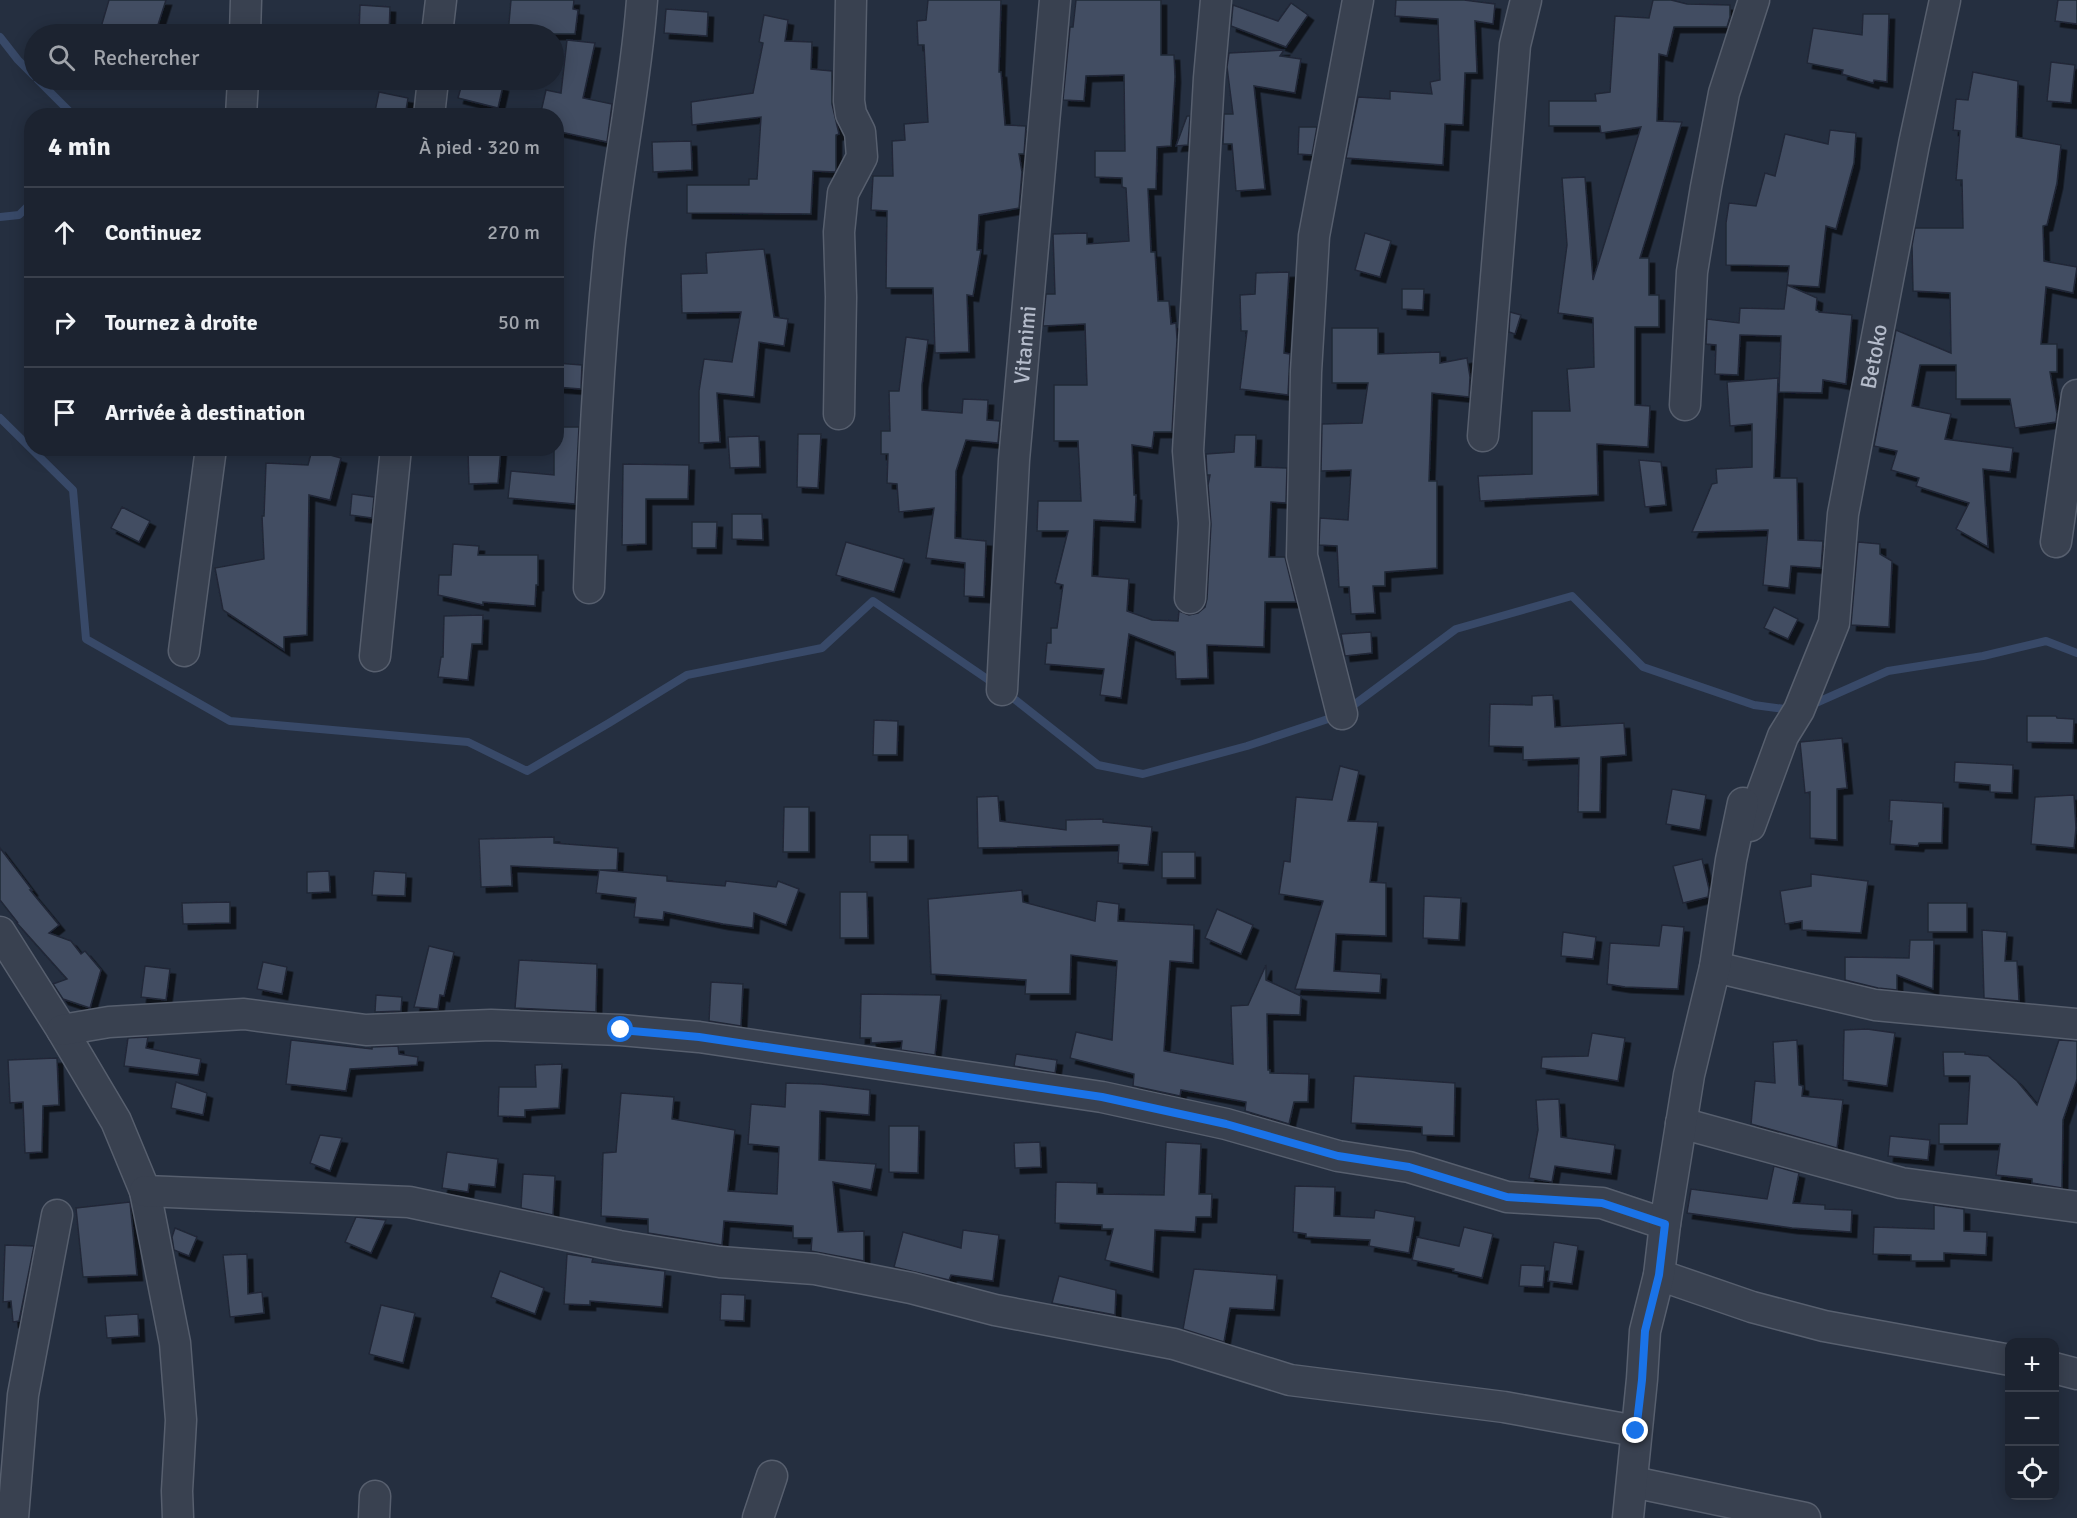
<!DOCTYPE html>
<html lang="fr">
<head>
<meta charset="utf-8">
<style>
	body { margin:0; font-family:Signika,sans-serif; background:#252b38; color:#f1f3f6 }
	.controls { position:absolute; right:18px; bottom:18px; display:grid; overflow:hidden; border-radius:12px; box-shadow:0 3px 15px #0003 }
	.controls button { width:54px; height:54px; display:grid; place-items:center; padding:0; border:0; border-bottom:2px solid #3a404c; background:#1c2330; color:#f1f3f6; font:30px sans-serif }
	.stop { position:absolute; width:18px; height:18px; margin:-14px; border:4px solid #1a73e8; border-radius:50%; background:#fff }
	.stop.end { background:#1a73e8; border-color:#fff; box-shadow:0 2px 6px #0008 }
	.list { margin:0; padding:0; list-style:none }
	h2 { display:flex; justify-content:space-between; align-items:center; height:78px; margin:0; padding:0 24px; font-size:26px }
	h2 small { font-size:20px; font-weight:400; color:#a0a4ab }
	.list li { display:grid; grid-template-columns:39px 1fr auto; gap:18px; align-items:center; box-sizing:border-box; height:90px; padding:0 24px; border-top:2px solid #3a404c }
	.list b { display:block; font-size:22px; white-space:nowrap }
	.list em { font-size:20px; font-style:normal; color:#a0a4ab }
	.icon { flex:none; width:33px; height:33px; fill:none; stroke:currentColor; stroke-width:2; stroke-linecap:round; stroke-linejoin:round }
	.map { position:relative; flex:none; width:2077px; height:1518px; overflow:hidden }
	.search { position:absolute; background:#1c2330; box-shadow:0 3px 15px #0003; left:24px; top:24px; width:540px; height:66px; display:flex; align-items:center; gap:15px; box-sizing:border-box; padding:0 21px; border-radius:33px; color:#a0a4ab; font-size:22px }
	.panel { position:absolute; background:#1c2330; box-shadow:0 3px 15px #0003; left:24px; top:108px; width:540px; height:348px; border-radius:24px }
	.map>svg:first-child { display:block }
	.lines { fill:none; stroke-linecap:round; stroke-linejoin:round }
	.stream { stroke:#384968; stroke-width:8 }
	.building { fill:#434e62; stroke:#202837; stroke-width:1.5; filter:url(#shadow) }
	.minor-casing { stroke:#575f6e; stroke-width:33 }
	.minor { stroke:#394150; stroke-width:30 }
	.route { stroke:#1a73e8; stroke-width:8 }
	.labels { text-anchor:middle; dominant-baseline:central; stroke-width:6; stroke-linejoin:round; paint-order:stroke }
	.street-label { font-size:22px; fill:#b5bccb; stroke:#1e2635 }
</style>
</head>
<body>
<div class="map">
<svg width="2077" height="1518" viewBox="0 0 2077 1518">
	<defs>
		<filter id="shadow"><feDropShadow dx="5.5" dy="5.5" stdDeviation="0" flood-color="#0009"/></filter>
	</defs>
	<rect width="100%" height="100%" fill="#252f40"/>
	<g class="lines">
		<g class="stream">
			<path d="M0,37l18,23 16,16"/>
			<path d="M38,80l36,36"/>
			<path d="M0,217l19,-2 13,-13"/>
			<path d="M0,418l73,72 13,149 144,82 238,21 59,29 82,-48 78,-48 135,-27 51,-47 123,84"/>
			<path d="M1008,694l90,71 45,9 104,-28 90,-30"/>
			<path d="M1809,706l79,-35 95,-15 63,-15 31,12"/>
			<path d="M1347,710l109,-81 116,-33 71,71 111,38 38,5"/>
		</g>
	</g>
	<g class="building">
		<path d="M109,0h57l-11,34h-56z"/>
		<path d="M511,0h63l-1,9 5,1 -3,24h-67z"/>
		<path d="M928,0h73l-2,72h2l4,53 21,1 -2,28h-5l3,18 -3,36 -40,7 -2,35h4l-8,46 -6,-1 2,57 -34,1 -2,-65h-47l1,-77 -16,-1 2,-34h20l-1,-35 13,-1 -1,-16 24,-2 -4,-77h-6l-1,-24 9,-1z"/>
		<path d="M1076,0h85v55h13l1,22 -4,69 -14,1 -1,42h-8l3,63h4l3,49h11l2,23 5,-1 1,16 -5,93h-18l-2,16 -20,-3 2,50h2l-1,27 -41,-2 -2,56 37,3 -2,32 25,9 26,1 1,-10 10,4 9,-2 7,-6 2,-8 4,-75 -3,-39 2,-10h-3l-1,-21 28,-2 1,-17h21l-1,32 32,1 -1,35 -15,-1 -2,55h16l11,45h-31l-1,45 -57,-2 1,33 -32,1 -1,-27 -46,-18 -8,64 -21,-3 4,-26 -59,-5 2,-21h4v-15h6l6,-43 -8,-2 13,-52h-31l1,-30h43l-3,-60h-24v-56h33l-2,-61 -42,2 3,-32h9l-2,-60 34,-1v11l42,-3 -3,-53 -4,-1v-9l-27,-1v-26h30l-1,-76 -38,1 -2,25 -21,-1 7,-73h3z"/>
		<path d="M1396,0h68l31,4 -2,20 -18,-3 2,52h-12l-2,52 -18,-1 -2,41 -97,-7 12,-61 32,2v-8l42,3 -2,-12 10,-2 -2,-61 -43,-3z"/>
		<path d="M1653,0h18l16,4 43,1v12l-3,10h-53l-7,29 -8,-2 -2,67 25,1 -42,136h9v37h10v32h-24v78l15,1 -2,41 -51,-3 1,51 -118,6 -2,-25 54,-2v-63h38l-3,-42 27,-2 -1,-49 -35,-5 9,-68 -5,-67 23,-1 8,103 48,-153 -40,6 -1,-7h-51v-25h47l-1,-7 15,-2 5,-76 34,2z"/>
		<path d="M2058,0h19v24l-22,-3z"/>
		<path d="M1291,3l17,12 -22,32 -55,-21 2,-21 45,16z"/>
		<path d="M360,5l30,2 -1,27h-30z"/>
		<path d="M666,9l42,3 -1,24 -43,-3z"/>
		<path d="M1863,14h26l-2,68 -13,-2 -1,3 -31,-9 1,-4 -36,-7 6,-35 49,7z"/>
		<path d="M764,15l24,5 -3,21 27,1 -1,27 21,2v33l7,30 -3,1v35l-1,2 -22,-1 -2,43 -124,-1v-28h62v-6h8l4,-62 -69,8 -1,-23 62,-9 10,-50 -4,-1z"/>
		<path d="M567,40l28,3 -12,55 29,6 -5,38 -51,-11v-15h-16l6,-26 15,3z"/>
		<path d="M1284,50l-4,6 21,3 -6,34 -41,-7 11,103 -29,2 -4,-47h-9l1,-30h9l-6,-47 2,-14z"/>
		<path d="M2051,62l24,3 -4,38 -24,-2z"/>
		<path d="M1973,72l45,9 -2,56 45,8 -4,38 -10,42 -4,1 1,35 33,6 -4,26 -27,-6 -5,57h16v28h-7l7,42 -1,8 -41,6 -5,-29h-54v-34h-36l-8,41 39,8 -6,25 68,9 -3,24 -27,-3 5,78 -32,-18 13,-26 -53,-17 3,-8 -28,-8 6,-19 -23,-5 22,-116 55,23 -1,-60 -37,-2 -1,-45 3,-18h48l-1,-48h-6l4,-49 -7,-1 3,-31 12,1z"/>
		<path d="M463,80h14l26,6 -5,22 -40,-10z"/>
		<path d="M379,92l29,6 -3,18h-31z"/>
		<path d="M1187,116h3l-2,29 -12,1z"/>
		<path d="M1299,127h18l-5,28 -14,-1z"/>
		<path d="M1830,130l26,3 -2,30 -18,66 -10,-3 -7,61 -32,-2 2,-19 -63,-1v-42l3,-20 27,3 9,-33 10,3 10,-42 43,10z"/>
		<path d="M691,141l1,29 -39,2 -1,-30z"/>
		<path d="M1365,233l26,8 -11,36 -25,-7z"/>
		<path d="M764,249l10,68 14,2 -4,27 -25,-4 -5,55 -37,-4 3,49 -21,1v-52l5,-32 28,3 9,-50 -59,1 -1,-39 26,-1 -1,-20z"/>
		<path d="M1289,272l-5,81 6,1 -2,41 -48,-6 7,-58h-6l-1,-36 15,-1 1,-21z"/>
		<path d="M1787,285l30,13 -1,12 3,1v1l33,3 -6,69 -23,-4 -1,13 -43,-1 2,-56 -41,-1 -2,40 -23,-1 1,-29 -10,-1 1,-25 32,4 1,-15 44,1z"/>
		<path d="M1402,289h22l-1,21 -21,-1z"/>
		<path d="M1510,312l11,3 -6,19 -6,-2z"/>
		<path d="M1332,328h46v26l62,-2v11l27,-5 3,19 -1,20 -37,-4 -3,88h8v87l-52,4v14h-12l2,27 -24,1 -2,-27h-10l-2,-41 -18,-1 1,-27 28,2 3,-50 -30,1 1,-47 40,-1 6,-40h-36z"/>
		<path d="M906,337l22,3 -6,45v25l40,3 1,-14 25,1 -1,20 13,1 -2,22 -32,-3 -10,31 -1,67 31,3 -2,56 -20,-1 1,-33 -39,-5 8,-50 -35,4 -2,-28 -10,-1 1,-29h-7v-23h9l-1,-40h10z"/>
		<path d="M556,363l26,2 -1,24 -25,-2z"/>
		<path d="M1778,378l-4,100h23l1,62 25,1 -2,27 -30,-2 -2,22 -26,-3 5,-55 -76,2 20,-48 5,-1 -1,-14 36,-2v-43l-22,2 -3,-44z"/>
		<path d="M556,427h23l-4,77 -67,-6 3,-27 43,4v-27h2z"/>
		<path d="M798,434h23l-3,54 -21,-1z"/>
		<path d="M759,436l1,31 -30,1 -2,-31z"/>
		<path d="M478,448h23l-3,35 -29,1 -1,-33h10z"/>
		<path d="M312,450l29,8 -11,42 -21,-5 -2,140 -23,2v13l-61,-40 -8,-42 49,-9 -2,-43h2l2,-53 42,2z"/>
		<path d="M1639,460l22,2 5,43 -21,2z"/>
		<path d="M623,464l66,1 -1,34h-42v45l-24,1z"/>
		<path d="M352,494l22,3 -2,21 -22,-3z"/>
		<path d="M122,507l28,14 -11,21 -28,-14z"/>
		<path d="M732,514h30l1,26 -31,-1z"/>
		<path d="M692,522h25l-1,26h-24z"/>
		<path d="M846,542l58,17 -10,33 -58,-17z"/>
		<path d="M1858,542l22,2v10l12,7 -3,66 -38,-2z"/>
		<path d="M453,544l26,2 -1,9h60v30h-2l-1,21 -52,-4v3l-45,-10 1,-20h12z"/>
		<path d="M1774,607l24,12 -10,20 -24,-11z"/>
		<path d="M483,615l-1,29h-10l-4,36 -30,-3 3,-20h2l1,-41z"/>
		<path d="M1371,632l1,21 -27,3 -4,-22z"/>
		<path d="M1553,695l2,32 69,-4 2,32 -25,2 -1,55h-22l1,-54 -56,2v-13l-34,-1 1,-42 42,1v-9z"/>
		<path d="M2027,716h29l1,2 17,1 -1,24 -46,-1z"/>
		<path d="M874,720l24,1 -1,34h-24z"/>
		<path d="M1842,738l5,50 -10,1v51l-27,-2v-46l-5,1 -5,-51z"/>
		<path d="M1955,762l58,3 -1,28 -22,-1v-7l-36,-3z"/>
		<path d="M1340,766l19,5 -11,50 30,1 -8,60 16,1v53l-50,-2 -2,37 47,3 -1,19 -85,-4 28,-88 -44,-7 5,-33 6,1 6,-65 36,3z"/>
		<path d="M1672,789l34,6 -6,35 -34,-6z"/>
		<path d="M2074,795l2,33 -2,20 -43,-4 4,-47z"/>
		<path d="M998,796l2,25 66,9v-10l37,-1v3l49,5 -4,38 -30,-2 1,-18 -141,3 -1,-51z"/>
		<path d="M1890,800l53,3 -1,40h-23l-1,3 -28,-2 2,-23h-3z"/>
		<path d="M784,807h25v45h-26z"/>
		<rect x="870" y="835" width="38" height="27"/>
		<path d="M554,837v6l64,5 -1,22h-17l67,6v5l58,5 1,-5 50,6 2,-6 21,8 -13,36 -32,-12 -1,15 -30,-4 -59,-12 -1,8 -29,-3 2,-19 -40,-5 3,-23 -88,-4 1,20 -31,1 -2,-48z"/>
		<path d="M0,848l32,42h-2l29,35 -10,8 22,8 10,13 4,-3 16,19 -11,38 -27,-9 -10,-15 14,-5 -51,-57 2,1 -18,-23z"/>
		<rect x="1162" y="852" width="33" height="26"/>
		<path d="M1702,859l7,30 -1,8 -25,6 -10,-37z"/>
		<path d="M329,871l1,21 -23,1v-21z"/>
		<path d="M374,871l32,2 -1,23 -33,-1z"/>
		<path d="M1811,874l57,7 -7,52 -59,-3v-9l-17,3 -5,-33 31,-5z"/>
		<path d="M1022,890l1,12 72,19 2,-20 22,3 -1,17 76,4 -1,38 -23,-2 -6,90 69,13 -2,-58 17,-1 18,-40v15l35,16 -1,19 -33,-1 1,56h2v3l39,1 -1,28h-14l-5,22 -44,-13 1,-9 -65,-12 -1,6 -47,-10 1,-12 -64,-16 6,-26 36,8 5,-79 -46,-6 -1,39h-45l1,-14 -95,-6 -3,-75z"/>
		<path d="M840,892h27l1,46h-28z"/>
		<path d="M1424,896l37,2 -2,42 -36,-2z"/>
		<path d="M230,902v21l-47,1 -1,-21z"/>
		<rect x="1928" y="903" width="39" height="29"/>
		<path d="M1217,909l36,16 -12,29 -36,-16z"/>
		<path d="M1662,925l22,2 -6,62 -53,-2 -18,-3 3,-41 49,3z"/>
		<path d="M1982,930l25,2 -2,29h12l2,40 -35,-3z"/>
		<path d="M1563,932l33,5 -3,22 -32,-3z"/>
		<path d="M1910,940h24l-1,49 -36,-14v15l-19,-2 -33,-8v-23l64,1z"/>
		<path d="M429,946l25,6 -10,44 -4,-1 -2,14 -24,-2z"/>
		<path d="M519,960l78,4 -1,48 -81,-4z"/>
		<path d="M263,962l24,5 -5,27 -25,-5z"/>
		<path d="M145,966l25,3 -4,31 -25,-3z"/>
		<path d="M711,982l32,2 -2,42 -32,-5z"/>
		<path d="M861,994l80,1 -6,60 -34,-5 1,-9 -31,2v-5h-11z"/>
		<path d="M376,995l26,2 -1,14 -26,1z"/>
		<path d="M1867,1029l28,4 -8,53 -44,-6 1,-50z"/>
		<path d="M1592,1033l33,5 -7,43 -77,-13 1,-11 46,-1z"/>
		<path d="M148,1037l-2,11 55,11 -3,16 -74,-9 4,-28z"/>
		<path d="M291,1040l81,9v-2l26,-1 1,8 19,3 -1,8 -67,4 -4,22 -60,-7z"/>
		<path d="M1797,1040l2,45 4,1 -1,10 41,4 -6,48 -86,-24 4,-43 20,2 -2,-41z"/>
		<path d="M2059,1040l18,1v38l-14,41 -1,68 -30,-5v-4l-36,-4 4,-31h-61v-20h28l3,-48h-26l-1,-24h22v2l23,2 29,25 20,24z"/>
		<path d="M1016,1054l41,6 -2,13 -41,-7z"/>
		<path d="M57,1058l2,47 -16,1 -1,46 -17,1 -2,-51 -13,1 -2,-43z"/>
		<path d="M562,1064l-3,44 -34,2v7l-27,-1 1,-29h37l-1,-22z"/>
		<path d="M1354,1076l101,7 -1,53 -32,-1v-8l-71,-4z"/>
		<path d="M176,1082l31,11 -4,22 -32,-7z"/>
		<path d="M786,1083l35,1 49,6 -1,25 -49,-4 -1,49 57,4 -5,26 -38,-8 5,50 26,-1v30l-53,-10 1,-13h-19v-12l-69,-5 -2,24 -74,-12v-14l-47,-3 2,-63 13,-1 5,-59 53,4 -2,22 63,11 -7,61 49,3 2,-47 -31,-3 3,-40 34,3z"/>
		<path d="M1559,1099l2,38 54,8 -4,29 -56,-8 -3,16 -23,-4 9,-48 -2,-30z"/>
		<path d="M889,1126h30l-1,47 -29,-1z"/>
		<path d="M320,1135l22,3 -12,33 -20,-8z"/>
		<path d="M1890,1136l40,4 -2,20 -40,-4z"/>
		<path d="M1040,1142l1,25 -26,1 -1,-25z"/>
		<path d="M1166,1142l35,2 -2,50h13l-1,23h-15l-1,15 -40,-2 -2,42 -48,-12 8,-31h-11v-4l-47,-2 1,-41 41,1v11l67,1z"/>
		<path d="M447,1152l51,7 -3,28 -26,-3 -1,8 -26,-4z"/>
		<path d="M1774,1166l25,7 -6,30 32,2v4l27,1 -1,22 -59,-4 -105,-15 4,-24 76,10z"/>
		<path d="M523,1174l32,2 -2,39 -32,-7z"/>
		<path d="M1295,1186l40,1 -1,29 40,2 1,-8 40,7 -6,36 -40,-7 1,-6 -64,-3v-3l-13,-2z"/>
		<path d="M130,1202l7,73 -54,2 -7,-69z"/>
		<path d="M1934,1205l30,4v22l23,1 -1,23 -42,-2v8h-33v-6l-38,-1 1,-27 60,2z"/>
		<path d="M356,1217l30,3 -15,33 -26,-11z"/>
		<path d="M1464,1227l29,7 -11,44 -29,-7 1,-2 -42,-9 5,-23 42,9z"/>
		<path d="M175,1228l22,9 -8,19 -15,-6 -2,-13z"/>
		<path d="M963,1230l36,5 -6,46 -42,-6 -2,5 -55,-13 9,-35 58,16z"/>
		<path d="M1554,1242l24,4 -6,38 -24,-3z"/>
		<path d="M5,1245l29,1 -15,75 -6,1 -2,-21 -8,1z"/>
		<path d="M247,1254l1,40 14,-2 2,21 -34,4 -7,-62z"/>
		<path d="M567,1254l26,4 -1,4 73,9 -3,36 -72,-6v4l-26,-1z"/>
		<path d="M1521,1265l24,1 -2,21 -24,-1z"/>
		<path d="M1194,1269l83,6 -3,35 -44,-2 -6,34 -41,-13z"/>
		<path d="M500,1271l44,17 -9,26 -44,-17z"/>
		<path d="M1059,1276l57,14 -1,25 -63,-12z"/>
		<path d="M721,1294l24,1 -1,26 -24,-1z"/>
		<path d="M381,1305l34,8 -12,50 -34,-9z"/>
		<path d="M138,1314l1,22 -32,2 -2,-22z"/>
	</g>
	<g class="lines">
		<defs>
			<g id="minor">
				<path d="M245,34l1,-34"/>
				<path d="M437,34l4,-34"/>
				<path d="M241,116l2,-36"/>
				<path d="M429,116l4,-36"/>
				<path d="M1685,405l7,-133 14,-85 18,-94 30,-93"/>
				<path d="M839,414l2,-117 -2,-65 4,-39 19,-36 -2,-25 -9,-18 -2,-13 2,-101"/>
				<path d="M1483,436l32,-391 11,-45"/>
				<path d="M2056,542l21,-147"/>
				<path d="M589,588c4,-115 9,-230 21,-345 9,-81 26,-161 32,-243"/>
				<path d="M1190,598l4,-75 -6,-72 21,-373 7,-78"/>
				<path d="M184,651l27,-203"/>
				<path d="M375,656l21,-208"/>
				<path id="s1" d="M1002,690l12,-230 41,-460"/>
				<path d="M1342,714l-40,-158 4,-184 8,-136 44,-236"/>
				<path id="s2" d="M1750,826l33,-90 16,-26 35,-87 9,-109 71,-370 31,-144"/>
				<path d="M0,932l62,98 54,91 29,70 30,152 6,77 -4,71 1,27"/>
				<path d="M1715,967l160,38 202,19"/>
				<path d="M62,1030l47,-8 135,-8 122,16 125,-5 130,5 78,7 403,60 124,27 112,32 71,11 98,30 95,6 63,21"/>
				<path d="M1681,1123l220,60 176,24"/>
				<path d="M145,1191l264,11 210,44 101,16 95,7 96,19 84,22 179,34 116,36 214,27 132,24"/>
				<path d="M1659,1275l93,32 72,19 186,34"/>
				<path d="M2054,1368l23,6"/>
				<path d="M1633,1482l172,36"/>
				<path d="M13,1518l10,-123 34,-180"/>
				<path d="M374,1518l1,-22"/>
				<path d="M758,1518l14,-42"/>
				<path d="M1628,1518l14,-139 3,-48 14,-56 6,-51 24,-149 26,-108 16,-107 12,-57"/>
			</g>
		</defs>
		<use href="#minor" class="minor-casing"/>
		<use href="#minor" class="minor"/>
	</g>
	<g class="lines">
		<path class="route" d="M621,1030l78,7 403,60 124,27 112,32 71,11 98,30 95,6 63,21 -6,51 -14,56 -3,49 -6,51"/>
	</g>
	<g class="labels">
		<g class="street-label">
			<text stroke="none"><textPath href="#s1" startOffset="346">Vitanimi</textPath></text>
			<text stroke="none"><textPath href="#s2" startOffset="490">Betoko</textPath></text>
		</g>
	</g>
</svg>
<div class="controls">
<button>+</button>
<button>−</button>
<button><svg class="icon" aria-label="locate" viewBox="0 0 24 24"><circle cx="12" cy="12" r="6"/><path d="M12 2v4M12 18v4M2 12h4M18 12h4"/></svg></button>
</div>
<div class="stop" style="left:621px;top:1030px"></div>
<div class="stop end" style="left:1636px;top:1431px"></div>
<div class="search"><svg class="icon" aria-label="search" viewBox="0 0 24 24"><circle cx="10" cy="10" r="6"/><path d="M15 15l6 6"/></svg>Rechercher</div>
<section class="panel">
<h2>4 min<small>À pied · 320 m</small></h2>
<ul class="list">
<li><svg class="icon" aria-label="ahead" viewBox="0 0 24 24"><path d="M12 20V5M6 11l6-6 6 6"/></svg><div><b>Continuez</b></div><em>270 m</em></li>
<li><svg class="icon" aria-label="right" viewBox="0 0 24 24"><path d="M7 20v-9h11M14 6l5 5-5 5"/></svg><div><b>Tournez à droite</b></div><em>50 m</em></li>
<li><svg class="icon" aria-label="arrive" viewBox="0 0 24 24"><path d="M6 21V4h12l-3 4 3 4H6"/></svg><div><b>Arrivée à destination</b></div></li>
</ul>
</section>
</div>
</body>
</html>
